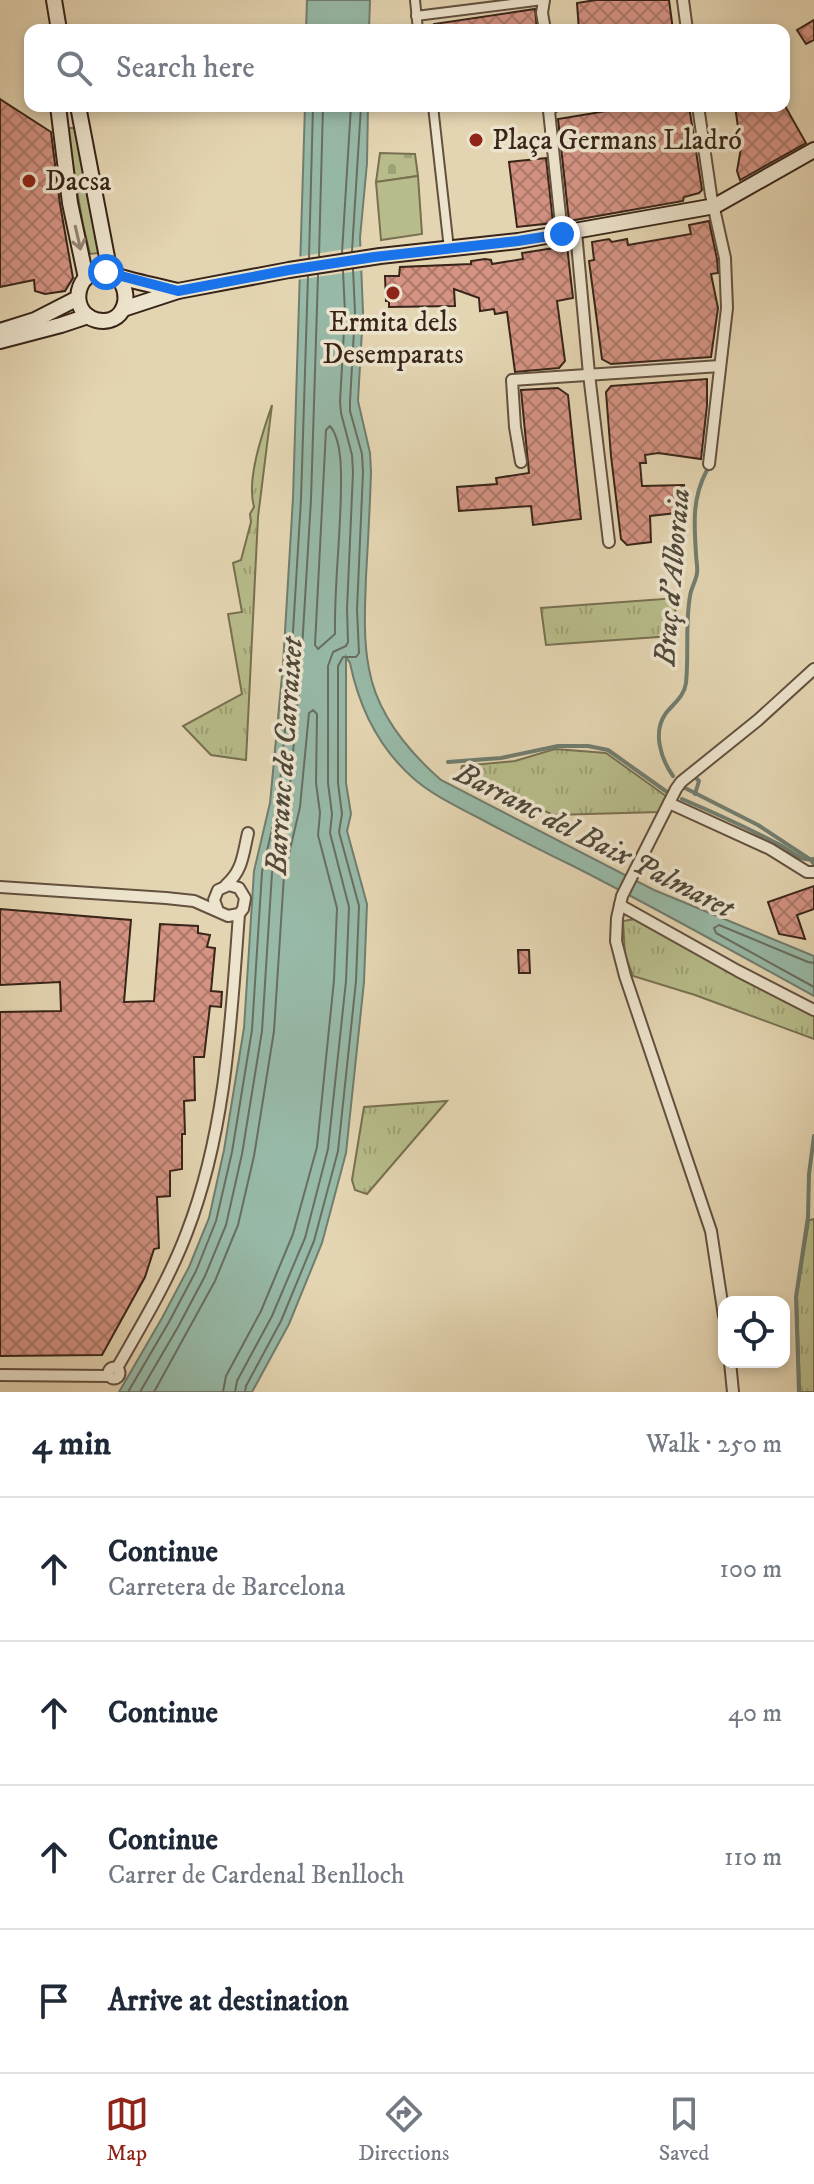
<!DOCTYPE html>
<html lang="en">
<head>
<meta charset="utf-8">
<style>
	body { margin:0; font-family:"IM FELL DW Pica",serif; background:#f6f6f7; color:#1f2937 }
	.controls { position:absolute; right:24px; bottom:24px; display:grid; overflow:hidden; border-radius:16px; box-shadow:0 4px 12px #0003 }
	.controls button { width:72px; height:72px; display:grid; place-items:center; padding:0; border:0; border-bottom:2px solid #e0e1e3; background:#fff; color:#1f2937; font:40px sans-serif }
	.stop { position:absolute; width:24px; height:24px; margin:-18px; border:6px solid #1a73e8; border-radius:50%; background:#fff }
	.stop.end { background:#1a73e8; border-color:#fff; box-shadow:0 2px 8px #0008 }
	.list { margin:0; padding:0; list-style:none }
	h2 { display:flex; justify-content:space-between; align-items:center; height:104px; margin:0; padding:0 32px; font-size:34px }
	h2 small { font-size:26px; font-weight:400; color:#747a83 }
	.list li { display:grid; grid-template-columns:52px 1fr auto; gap:24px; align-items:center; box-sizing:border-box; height:144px; padding:0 32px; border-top:2px solid #e0e1e3 }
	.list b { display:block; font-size:30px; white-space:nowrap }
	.list p { margin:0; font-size:26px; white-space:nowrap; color:#747a83 }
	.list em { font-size:26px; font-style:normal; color:#747a83 }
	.icon { flex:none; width:44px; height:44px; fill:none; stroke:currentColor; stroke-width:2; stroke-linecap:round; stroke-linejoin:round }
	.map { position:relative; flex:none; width:814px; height:1392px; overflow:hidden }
	.search { position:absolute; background:#fff; box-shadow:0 4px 12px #0003; left:24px; right:24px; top:24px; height:88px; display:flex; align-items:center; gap:20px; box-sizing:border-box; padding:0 28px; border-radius:16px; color:#747a83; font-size:30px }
	.sheet { height:680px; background:#fff }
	nav { display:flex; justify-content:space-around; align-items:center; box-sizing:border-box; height:112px; border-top:2px solid #e0e1e3; background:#fff; font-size:22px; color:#747a83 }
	nav a { display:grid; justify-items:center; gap:4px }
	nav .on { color:#8f2418 }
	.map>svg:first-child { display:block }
	.grass { fill:url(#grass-tufts); stroke:#787051; stroke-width:2 }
	.cemetery { fill:url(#cemetery-stones); stroke:#787051; stroke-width:2 }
	.garden { fill:#b7bc8a; stroke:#787051; stroke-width:2 }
	.water { fill:#97b9a7; stroke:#717d6e; stroke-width:2 }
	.pier { fill:#e4d5b2 }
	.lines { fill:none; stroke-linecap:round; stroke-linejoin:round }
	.shore { stroke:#686e60; stroke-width:2 }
	.stream { stroke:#717d6e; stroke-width:4 }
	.building { fill:url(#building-cross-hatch); stroke:#382418; stroke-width:2 }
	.pedestrian-casing { stroke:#63503e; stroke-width:12 }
	.minor-casing { stroke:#63503e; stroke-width:14 }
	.secondary-casing { stroke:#382418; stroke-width:18 }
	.pedestrian { stroke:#ede4cd; stroke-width:8 }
	.minor { stroke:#ede4cd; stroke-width:10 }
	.secondary { stroke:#ede4cd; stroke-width:14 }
	.oneway { stroke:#928472 }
	.route { stroke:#1a73e8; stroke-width:10 }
	.poi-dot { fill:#8f2418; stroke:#ede4cd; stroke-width:3 }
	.labels { text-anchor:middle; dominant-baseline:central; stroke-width:7; stroke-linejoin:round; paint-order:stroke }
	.poi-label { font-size:28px; fill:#382418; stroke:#ede4cd; text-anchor:start }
	.water-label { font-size:30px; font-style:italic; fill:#50493c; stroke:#ede4cd }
</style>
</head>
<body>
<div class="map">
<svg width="814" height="1392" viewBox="0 0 814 1392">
	<defs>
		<pattern id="grass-tufts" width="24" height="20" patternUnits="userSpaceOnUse" patternTransform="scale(2)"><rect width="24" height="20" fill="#b7bc8a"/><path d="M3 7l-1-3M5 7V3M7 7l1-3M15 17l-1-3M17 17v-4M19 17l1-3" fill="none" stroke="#9ea176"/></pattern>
		<pattern id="cemetery-stones" width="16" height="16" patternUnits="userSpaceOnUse" patternTransform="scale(2)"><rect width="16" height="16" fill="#b7bc8a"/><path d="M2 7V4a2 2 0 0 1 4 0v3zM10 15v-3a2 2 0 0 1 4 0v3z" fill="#9ea176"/></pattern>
		<pattern id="building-cross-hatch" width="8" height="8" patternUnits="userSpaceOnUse" patternTransform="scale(2)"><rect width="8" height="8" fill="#d49383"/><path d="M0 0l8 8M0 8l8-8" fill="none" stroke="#ad786a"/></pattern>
	</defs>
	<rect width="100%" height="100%" fill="#e4d5b2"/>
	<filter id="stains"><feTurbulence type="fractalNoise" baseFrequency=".0025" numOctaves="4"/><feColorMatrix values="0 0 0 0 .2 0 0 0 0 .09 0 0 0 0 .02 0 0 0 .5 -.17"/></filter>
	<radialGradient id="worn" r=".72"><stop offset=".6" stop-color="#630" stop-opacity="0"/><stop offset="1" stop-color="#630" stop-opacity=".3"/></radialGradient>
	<g class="grass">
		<path d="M272,405l-14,112 -12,243 -35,-5 -28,-29 59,-32 -14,-80 14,-2 -9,-49 8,-3 10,-38 -1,-8 4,-7c-8,-28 9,-75 18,-102z"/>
		<path d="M677,598l-5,38 -126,9 -5,-37z"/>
		<path d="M555,749l51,4 60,43 -7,16 -106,3 -92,-45 1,-4 53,-5z"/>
		<path d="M635,919l179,97v23l-119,-44 -62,-19 -8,-21 -2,-34z"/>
		<path d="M447,1101l-80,93 -12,-4 -3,-10 12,-73z"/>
		<path d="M814,1219v173h-14l-3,-97 12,-75z"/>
	</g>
	<path class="cemetery" d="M380,153l35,1 3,22 -42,6z"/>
	<g class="garden">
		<path d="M70,128h5l24,125 -9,1 -7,-29 -16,-92z"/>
		<path d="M418,176l4,58 -41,6 -5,-58z"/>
	</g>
	<g class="water">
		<path d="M307,0h63l-1,30h-63z"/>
		<path d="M305,106h63l-1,57 -7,75 3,74 -5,89 12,52 1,19c-1,35 -3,70 -5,105 -1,30 -3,62 3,92 8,45 39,82 72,111l213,110 160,66v40c-80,-44 -160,-89 -241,-130 -33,-16 -66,-33 -98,-50 -21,-11 -44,-22 -62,-38 -35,-31 -54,-71 -63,-115l-4,-6v126l5,31 -4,17 20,73 -3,78 -18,171 -24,90 -33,81 -37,68h-133l43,-74 27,-51 20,-49 15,-68 20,-122 10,-157 16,-68 13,-138 10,-167z"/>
	</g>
	<path class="pier" d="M364,246l1,24 -69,10 1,-23z"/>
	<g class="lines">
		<g class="shore">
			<path d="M352,251l9,-145"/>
			<path d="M342,253l9,-147"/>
			<path d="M319,256l4,-150"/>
			<path d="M309,258l4,-152"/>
			<path d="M330,426c9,10 11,33 11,47 1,54 -7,108 -6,161l-17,15 -3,-4 11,-215z"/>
			<path d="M814,963l-6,-1 -89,-37 -5,3 2,5 98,54"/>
			<path d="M128,1392l41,-70 27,-51 20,-50 16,-69 20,-122 10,-158 16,-68 13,-139 10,-166 7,-223"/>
			<path d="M140,1392l38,-65 27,-51 21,-51 16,-71 20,-123 10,-158 16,-67 13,-140 10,-167 7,-224"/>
			<path d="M154,1392l61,-111 23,-56 16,-69 20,-125 10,-156 16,-68 9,-94 4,-3 4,4 -1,69 4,30 -2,22 19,73 -3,72 -17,167 -24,87 -32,77 -35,65 -3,16"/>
			<path d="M235,1392l2,-11 35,-65 33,-78 23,-89 18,-168 3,-74 -19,-74 2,-19 -4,-31v-117l5,-14 13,-6 2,-4 -1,-33 6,-137 -1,-17 -11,-42 -1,-11 5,-90 -2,-41"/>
			<path d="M245,1392l1,-6 35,-65 33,-80 24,-90 18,-170 3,-75 -20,-74 3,-18 -4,-31v-117l5,-9h13l3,-4 -2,-43 6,-138 -1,-18 -12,-43v-9l5,-90 -2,-43"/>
		</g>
		<g class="stream">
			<path d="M448,762l53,-4 57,-12h30l20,4 59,42"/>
			<path d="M673,776c-12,-17 -21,-44 -7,-63 8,-10 18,-16 20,-30 3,-29 -1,-58 4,-87 1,-8 6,-15 7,-23 1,-6 -1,-13 -1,-19 -2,-31 -4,-56 11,-84"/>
			<path d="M685,788l73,37 53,35 3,4"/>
			<path d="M695,794l4,-13 -4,-4"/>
			<path d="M682,799c33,14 66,29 98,46 12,6 20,17 34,14"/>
			<path d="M799,1392l-3,-95 12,-80 1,-43 5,-38"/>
		</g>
	</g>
	<g class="building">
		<path d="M596,0h73l4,30h-94l-2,-27z"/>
		<path d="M535,9l2,21h-102l-1,-6z"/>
		<path d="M814,20v20l-8,4 -9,-14z"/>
		<path d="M0,99l51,33 9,72 13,74 -8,13 -20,3 -10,-3 -1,-11 -34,7z"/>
		<path d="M637,106h52l13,84 -3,3 -15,4 -1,4 -114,20 -11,-102z"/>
		<path d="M735,106h50l21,37 -66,37 -3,-9 4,-23z"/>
		<path d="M546,158l7,65 -36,4 -8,-65z"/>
		<path d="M709,221l8,38 1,14 -7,1 7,34 -7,49 -100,7 -9,-5 -13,-98 5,-1 -2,-18 17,-3 3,3 15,-3 1,6 63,-11 -2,-9z"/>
		<path d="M567,246l6,52 -16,3 8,60 -6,7 -44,4 -8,-60 -12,2 -1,-5 -14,2 -1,-13 -25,-9 1,17 -66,1v-6h-3l-1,-25h14l1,-9 71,-3v-3l14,-2 6,1 1,4 31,-5 -1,-6z"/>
		<path d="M707,379v26l-6,54 -43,-6 -13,2 1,8h-6l2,23 42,-1 1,27 -35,4 1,26 -24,3 -6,-6 -10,-83 -5,-64 5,-6z"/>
		<path d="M558,388l10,7 13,124 -48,6 -2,-19 -72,5 -2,-24 40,-3 -1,-6 33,-5 -8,-83z"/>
		<path d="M814,886v23l-17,6 8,24 -26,-5 -11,-32z"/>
		<path d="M0,909l131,11 -7,82 30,-1 6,-77 38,2v7l12,2 -3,12 8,1 -4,43 11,1 -1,15 -11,-1 -6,51h-10l1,43 -11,1 1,33h-3v35l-12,2v25l-13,1 2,51 -5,1 -9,28 -43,78 -102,1v-344l61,-1 -1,-29 -60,3z"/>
		<path d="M518,950h11l1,23h-11z"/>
	</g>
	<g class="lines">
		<defs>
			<g id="pedestrian">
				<path d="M415,0l3,30"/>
				<path d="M416,16l127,-16"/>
				<path d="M433,106l16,143"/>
			</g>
			<g id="minor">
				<path d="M544,0l-2,13 3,17"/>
				<path d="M683,0l4,30"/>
				<path d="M554,106l-5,5 13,123"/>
				<path d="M698,106l13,89 14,63 2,50 -18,156"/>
				<path d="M576,232l13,142 20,168"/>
				<path d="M521,462l-6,-35 -3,-47 208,-14"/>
				<path d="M669,803l101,46 37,23h7"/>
				<path d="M226,885c17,-15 17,-31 22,-52"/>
				<path d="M0,887l166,11 28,3 34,15 11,-2 4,-5 2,-11 -6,-10 -10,-3 -11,5 -4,10 4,11"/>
				<path d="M620,905l118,66 76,39"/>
				<path d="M724,1316l-13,-85 -86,-255 -9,-35 1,-23 5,-22 54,-107 5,-7 77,-62 56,-51"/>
				<path d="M730,1362l3,30"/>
				<circle cx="114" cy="1373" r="5.5"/>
				<path d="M117,1368c25,-44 52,-88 70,-136 39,-101 44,-211 52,-318"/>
				<path d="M0,1375l109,1"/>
			</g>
			<g id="secondary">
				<path d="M54,0l5,30"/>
				<path d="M58,106l12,97 16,75"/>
				<path d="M78,106l32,167"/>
				<path d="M116,276c19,18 8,51 -20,44 -29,-8 -20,-53 10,-48 6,1 12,4 18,6 18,5 36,9 54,13"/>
				<path d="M123,309l55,-18 111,-21 91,-14 138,-15 197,-35 99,-56"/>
				<path d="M0,331l35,-11 43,-22"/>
				<path d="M0,341l61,-16 27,-9"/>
			</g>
		</defs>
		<use href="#pedestrian" class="pedestrian-casing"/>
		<use href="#minor" class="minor-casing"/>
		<use href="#secondary" class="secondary-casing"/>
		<use href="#pedestrian" class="pedestrian"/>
		<use href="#minor" class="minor"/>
		<use href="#secondary" class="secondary"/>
	</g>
	<defs><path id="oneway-shaft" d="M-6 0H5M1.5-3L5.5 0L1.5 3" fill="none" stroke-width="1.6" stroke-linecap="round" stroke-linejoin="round" transform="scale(2)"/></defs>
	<use class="oneway" href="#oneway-shaft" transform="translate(78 238) rotate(77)"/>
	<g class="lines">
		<path class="route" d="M106,272l72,19 111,-21 85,-13 144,-16 44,-7"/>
	</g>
	<g class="poi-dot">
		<circle cx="476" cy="140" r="8"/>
		<circle cx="29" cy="181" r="8"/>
		<circle cx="393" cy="293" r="8"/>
	</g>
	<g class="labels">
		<g class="poi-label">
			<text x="492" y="140">Plaça Germans Lladró</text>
			<text x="45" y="181">Dacsa</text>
			<text x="393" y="322" text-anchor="middle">Ermita dels<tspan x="393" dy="32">Desemparats</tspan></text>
		</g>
		<g class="water-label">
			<text transform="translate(673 577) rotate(-85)">Braç d'Alboraia</text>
			<text transform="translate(285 756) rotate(-86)">Barranc de Carraixet</text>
			<text transform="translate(594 841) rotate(27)">Barranc del Baix Palmaret</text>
		</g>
	</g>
	<rect width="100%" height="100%" filter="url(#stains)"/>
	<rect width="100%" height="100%" fill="url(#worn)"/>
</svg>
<div class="controls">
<button><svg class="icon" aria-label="locate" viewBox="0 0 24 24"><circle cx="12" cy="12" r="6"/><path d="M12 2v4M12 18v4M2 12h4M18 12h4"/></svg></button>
</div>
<div class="stop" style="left:106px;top:272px"></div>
<div class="stop end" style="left:562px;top:234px"></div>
<div class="search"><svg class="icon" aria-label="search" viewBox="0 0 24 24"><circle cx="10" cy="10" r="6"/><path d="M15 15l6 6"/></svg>Search here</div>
</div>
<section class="sheet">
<h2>4 min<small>Walk · 250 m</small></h2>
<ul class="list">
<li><svg class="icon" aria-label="ahead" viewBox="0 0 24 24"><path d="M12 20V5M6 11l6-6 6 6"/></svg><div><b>Continue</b><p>Carretera de Barcelona</p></div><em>100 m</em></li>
<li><svg class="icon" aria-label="ahead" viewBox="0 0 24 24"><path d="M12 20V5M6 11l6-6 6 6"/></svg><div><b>Continue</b></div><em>40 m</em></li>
<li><svg class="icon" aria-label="ahead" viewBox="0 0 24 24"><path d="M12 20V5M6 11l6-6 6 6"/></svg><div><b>Continue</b><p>Carrer de Cardenal Benlloch</p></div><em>110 m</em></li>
<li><svg class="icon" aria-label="arrive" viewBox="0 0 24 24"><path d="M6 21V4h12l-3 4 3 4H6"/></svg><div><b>Arrive at destination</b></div></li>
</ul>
</section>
<nav>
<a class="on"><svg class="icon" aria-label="map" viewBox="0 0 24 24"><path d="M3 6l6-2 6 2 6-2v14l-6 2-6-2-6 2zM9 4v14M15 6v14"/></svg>Map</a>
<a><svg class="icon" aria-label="directions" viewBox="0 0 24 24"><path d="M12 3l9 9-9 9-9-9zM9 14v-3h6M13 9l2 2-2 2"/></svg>Directions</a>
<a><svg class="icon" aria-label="saved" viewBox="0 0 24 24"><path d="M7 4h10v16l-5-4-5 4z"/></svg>Saved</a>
</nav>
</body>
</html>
